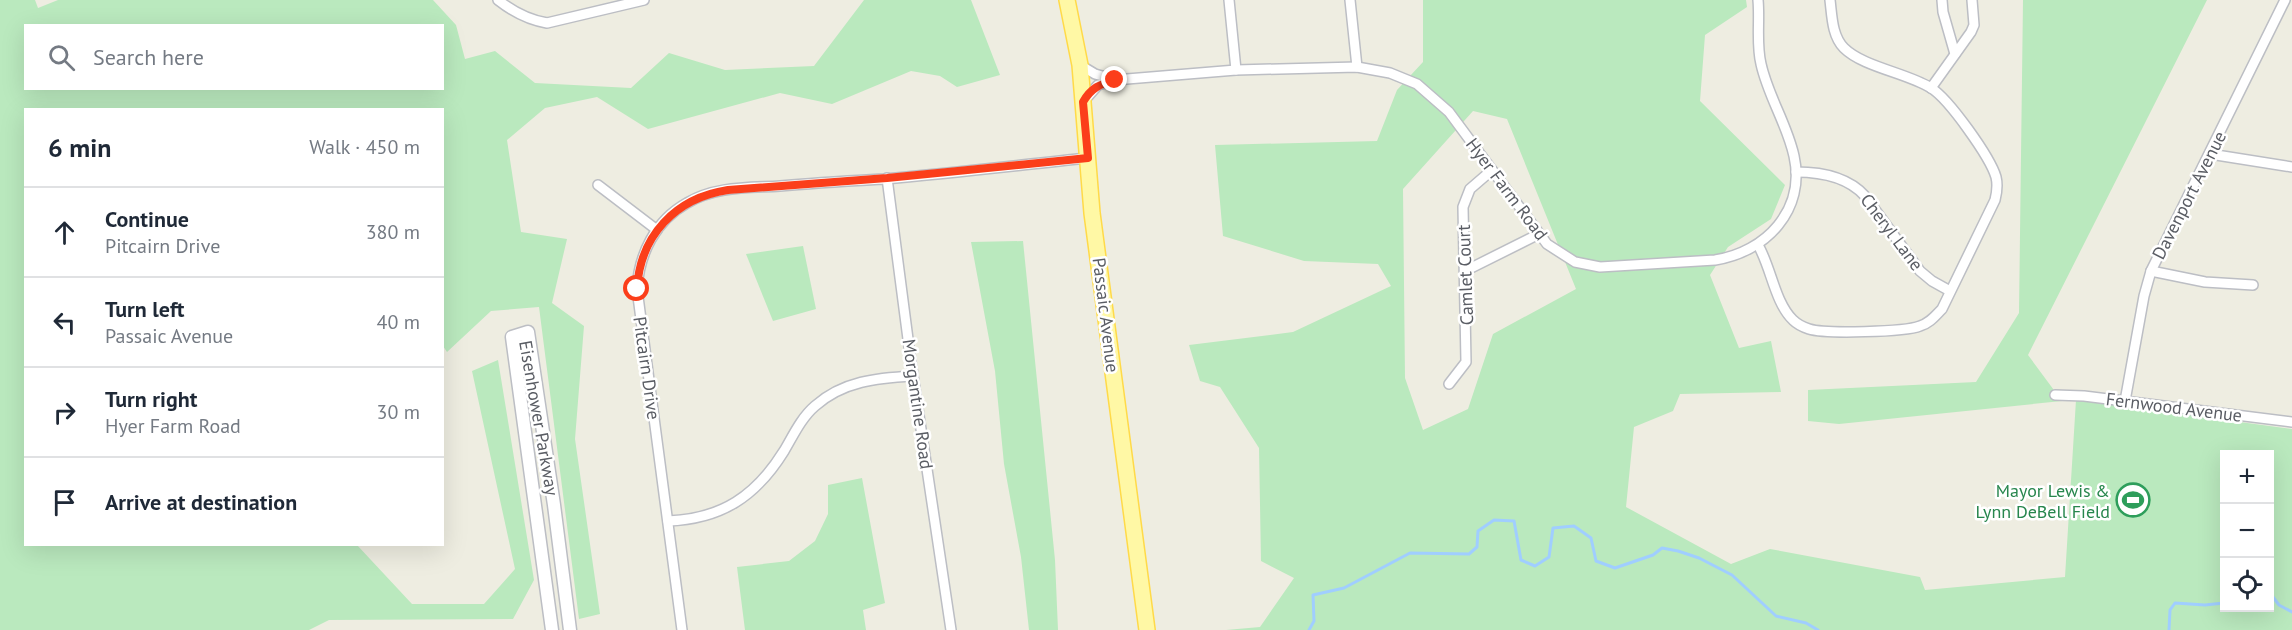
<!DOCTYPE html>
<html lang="en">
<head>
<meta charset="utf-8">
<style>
	body { margin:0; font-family:"PT Sans",sans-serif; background:#f2f2f3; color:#1f2937 }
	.controls { position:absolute; right:18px; bottom:18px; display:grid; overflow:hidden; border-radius:0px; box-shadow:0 6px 24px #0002 }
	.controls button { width:54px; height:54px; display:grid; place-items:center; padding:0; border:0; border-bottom:2px solid #e0e1e3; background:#fff; color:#1f2937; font:30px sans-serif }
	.stop { position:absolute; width:18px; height:18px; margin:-14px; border:4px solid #fb3e1a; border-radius:50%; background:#fff }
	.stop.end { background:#fb3e1a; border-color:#fff; box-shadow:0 2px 6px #0008 }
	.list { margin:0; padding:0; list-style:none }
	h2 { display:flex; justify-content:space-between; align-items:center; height:78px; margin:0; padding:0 24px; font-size:26px }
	h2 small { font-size:20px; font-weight:400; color:#747a83 }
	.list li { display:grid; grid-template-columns:39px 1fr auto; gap:18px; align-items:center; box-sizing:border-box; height:90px; padding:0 24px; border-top:2px solid #e0e1e3 }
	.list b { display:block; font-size:22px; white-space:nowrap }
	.list p { margin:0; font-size:20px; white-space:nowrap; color:#747a83 }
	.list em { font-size:20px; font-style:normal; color:#747a83 }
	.icon { flex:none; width:33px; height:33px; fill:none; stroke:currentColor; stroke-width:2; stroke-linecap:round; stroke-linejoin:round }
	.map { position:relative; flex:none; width:2292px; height:630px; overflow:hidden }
	.search { position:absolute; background:#fff; box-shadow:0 6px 24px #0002; left:24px; top:24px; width:420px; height:66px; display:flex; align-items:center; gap:15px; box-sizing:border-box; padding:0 21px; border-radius:0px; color:#747a83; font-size:22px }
	.panel { position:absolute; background:#fff; box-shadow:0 6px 24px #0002; left:24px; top:108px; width:420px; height:438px; border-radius:0px }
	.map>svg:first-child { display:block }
	.green { fill:#bae9be; fill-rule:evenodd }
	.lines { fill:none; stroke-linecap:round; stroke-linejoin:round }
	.stream { stroke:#a0ceff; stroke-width:3 }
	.minor-casing { stroke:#bcbec4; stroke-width:12 }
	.tertiary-casing { stroke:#bcbec4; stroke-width:15 }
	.primary-casing { stroke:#ffda49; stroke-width:18 }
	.minor { stroke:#fff; stroke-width:9 }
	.tertiary { stroke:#fff; stroke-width:12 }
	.primary { stroke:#fff8a5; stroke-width:15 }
	.route { stroke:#fb3e1a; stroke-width:8 }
	.labels { text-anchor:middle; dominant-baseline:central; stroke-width:5; stroke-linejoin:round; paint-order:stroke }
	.street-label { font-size:18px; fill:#5a5d64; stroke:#fff }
	.leisure-label { font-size:18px; fill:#27864d; stroke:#fff; text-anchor:end }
</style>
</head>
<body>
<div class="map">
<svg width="2292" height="630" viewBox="0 0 2292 630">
	<rect width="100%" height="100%" fill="#eeede1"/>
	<g class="green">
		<path d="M0,0h35l3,8 20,-8h375l23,25 9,34 30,-8 40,32 96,5 38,-35 56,17 89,-4 50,-66h107l29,75 -43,12 -17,-11 -29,-5 -79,33 -52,-11 -132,36 -51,-32 -52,11 -38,32 14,92 46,7 -15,64 32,23 -9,113 25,175 -21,5 -40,-312 -48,4 -44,41 -4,-6 -1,-236h-416v434l331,1 55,59h72l31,-35 -43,-198 26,-11 36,220 -21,39 -184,1 -20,10h-309zM26,26h416v62h-416z"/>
		<path d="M1423,0h323l1,7 -42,28 -5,66 85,84 -14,34 -43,28 -18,28 29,73 32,-7 10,51 -101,2 -7,17 -39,16 -8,80 105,57 39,-15 150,28 5,13 140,-13 11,-177 216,29v201h-1066l34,-3 34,-49 -33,-17 -2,-113 -39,-61 -20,-6 -11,-36 104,-13 98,-46 -13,-22 -74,-3 -81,-25 -8,-91 162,-4 20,-51 26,-28zM1473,111l34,8 69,170 -83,45 -25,75 -45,21 -18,-52 -2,-189zM2224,454h46v154h-46z"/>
		<path d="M2023,0h184l-179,355 34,46 -223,23 -31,-3v-31l168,-8 43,-69z"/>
		<path d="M1023,241l32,319 3,70h-29l-8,-73 -17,-93 -9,-93 -24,-129z"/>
		<path d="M803,246l13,63 -43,12 -27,-67z"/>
		<path d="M862,478l23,125 -22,7 3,20h-121l-8,-63 52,-6 26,-20 13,-27v-29z"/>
	</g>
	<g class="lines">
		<g class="stream">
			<path d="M2270,593l9,12 13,7"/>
			<path d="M1309,630l5,-9 -1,-26 31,-7 66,-35 59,1 8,-7 1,-16 16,-11 20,1 7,39 14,6 14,-9 4,-29 21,-2 17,12 5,23 19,7 38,-13 9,-7 16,3 21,7 33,17 44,41 30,7 12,7"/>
			<path d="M2169,630l1,-20 5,-7 30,2 19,-2"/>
		</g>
		<defs>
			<g id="minor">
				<path d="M498,0c14,11 31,20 49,23l97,-23"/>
				<path d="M1229,0l7,70"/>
				<path d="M1350,0l7,67"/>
				<path d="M1942,0l1,12 12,42"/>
				<path d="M1080,65l15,9 18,5"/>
				<path d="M1931,88l40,-56 3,-7 -2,-25"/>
				<path d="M1083,102l15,-17 17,-5 121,-10 121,-3 33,6 27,11 32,28 98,132 28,18 25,5 115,-7c51,-8 91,-50 79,-104 -7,-32 -26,-60 -33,-92 -5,-20 -1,-43 -3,-64"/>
				<path d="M2210,154l82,13"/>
				<path d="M1796,172c25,0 52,5 69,24l55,75 12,10 18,10"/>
				<path d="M887,178l24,184 40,268"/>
				<path d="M598,185l59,45"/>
				<path d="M1758,245c13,22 17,58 35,75 4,4 10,7 16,9 16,5 96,3 111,-3 10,-3 15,-10 22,-17l53,-109c2,-8 3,-15 1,-23 -6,-20 -47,-78 -65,-89 -24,-15 -68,-21 -87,-40 -12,-12 -12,-32 -14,-48"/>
				<path d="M1465,271l74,-37"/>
				<path d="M2151,271l54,11 48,3"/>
				<path d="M1449,384l17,-22 -3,-155 7,-18 22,-19"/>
				<path d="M2055,395l29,1 208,26"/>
				<path d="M2125,401l19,-105 7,-25 134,-271"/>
				<path d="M668,521c54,-2 88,-25 116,-70 9,-15 17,-33 31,-45 28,-25 62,-28 98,-30"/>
				<path d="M682,630l-45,-341c2,-35 18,-68 50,-86 28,-17 62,-15 93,-17 35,-3 70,-5 104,-7 68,-6 136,-14 204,-21"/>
			</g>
			<path id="tertiary" d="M552,630l-40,-293 16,-5 26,173 16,125"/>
			<path id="primary" d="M1067,0l13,65 12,148 55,417"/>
		</defs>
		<use href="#minor" class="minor-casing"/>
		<use href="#tertiary" class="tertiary-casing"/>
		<use href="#primary" class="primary-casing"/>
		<use href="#minor" class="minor"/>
		<use href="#tertiary" class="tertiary"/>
		<use href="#primary" class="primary"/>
	</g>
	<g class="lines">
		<path class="route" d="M637,289c3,-53 38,-91 91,-99l159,-12 201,-20 -5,-56c8,-14 17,-18 32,-22"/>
	</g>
	<defs>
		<symbol id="stadium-ring" viewBox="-11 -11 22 22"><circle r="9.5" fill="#fff" stroke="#2e9e5b" stroke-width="1.5"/><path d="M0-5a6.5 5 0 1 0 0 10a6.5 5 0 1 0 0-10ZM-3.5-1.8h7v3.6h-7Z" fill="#2e9e5b"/></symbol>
	</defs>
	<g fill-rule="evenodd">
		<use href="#stadium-ring" x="2114" y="481" width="38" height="38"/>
	</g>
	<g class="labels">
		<g class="street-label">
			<text transform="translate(1507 189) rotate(53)">Hyer Farm Road</text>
			<text transform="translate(2189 195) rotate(-63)">Davenport Avenue</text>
			<text transform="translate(1892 232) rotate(53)">Cheryl Lane</text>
			<text transform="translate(1465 275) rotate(-92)">Camlet Court</text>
			<text transform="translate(1106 315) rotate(83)">Passaic Avenue</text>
			<text transform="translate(647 368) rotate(82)">Pitcairn Drive</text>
			<text transform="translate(918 404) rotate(82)">Morgantine Road</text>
			<text transform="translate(2174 407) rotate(7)">Fernwood Avenue</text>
			<text transform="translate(539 418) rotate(80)">Eisenhower Parkway</text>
		</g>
		<g class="leisure-label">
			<text x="2110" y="490">Mayor Lewis &amp;<tspan x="2110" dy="21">Lynn DeBell Field</tspan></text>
		</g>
	</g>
</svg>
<div class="controls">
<button>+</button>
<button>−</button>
<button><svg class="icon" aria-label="locate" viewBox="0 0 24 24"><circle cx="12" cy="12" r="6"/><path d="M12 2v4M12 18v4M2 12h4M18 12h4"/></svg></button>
</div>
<div class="stop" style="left:637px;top:289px"></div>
<div class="stop end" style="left:1115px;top:80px"></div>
<div class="search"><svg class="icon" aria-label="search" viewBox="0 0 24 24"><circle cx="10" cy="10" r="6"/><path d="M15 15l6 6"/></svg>Search here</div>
<section class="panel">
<h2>6 min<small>Walk · 450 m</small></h2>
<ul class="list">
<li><svg class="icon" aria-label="ahead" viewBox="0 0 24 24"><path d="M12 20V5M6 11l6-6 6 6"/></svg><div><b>Continue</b><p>Pitcairn Drive</p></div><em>380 m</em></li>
<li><svg class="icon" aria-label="left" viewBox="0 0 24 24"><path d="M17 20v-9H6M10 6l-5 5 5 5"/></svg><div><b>Turn left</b><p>Passaic Avenue</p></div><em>40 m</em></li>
<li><svg class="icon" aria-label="right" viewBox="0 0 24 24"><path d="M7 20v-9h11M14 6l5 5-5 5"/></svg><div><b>Turn right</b><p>Hyer Farm Road</p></div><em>30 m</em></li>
<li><svg class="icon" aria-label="arrive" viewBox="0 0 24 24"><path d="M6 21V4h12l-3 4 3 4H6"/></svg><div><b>Arrive at destination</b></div></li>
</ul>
</section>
</div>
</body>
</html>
